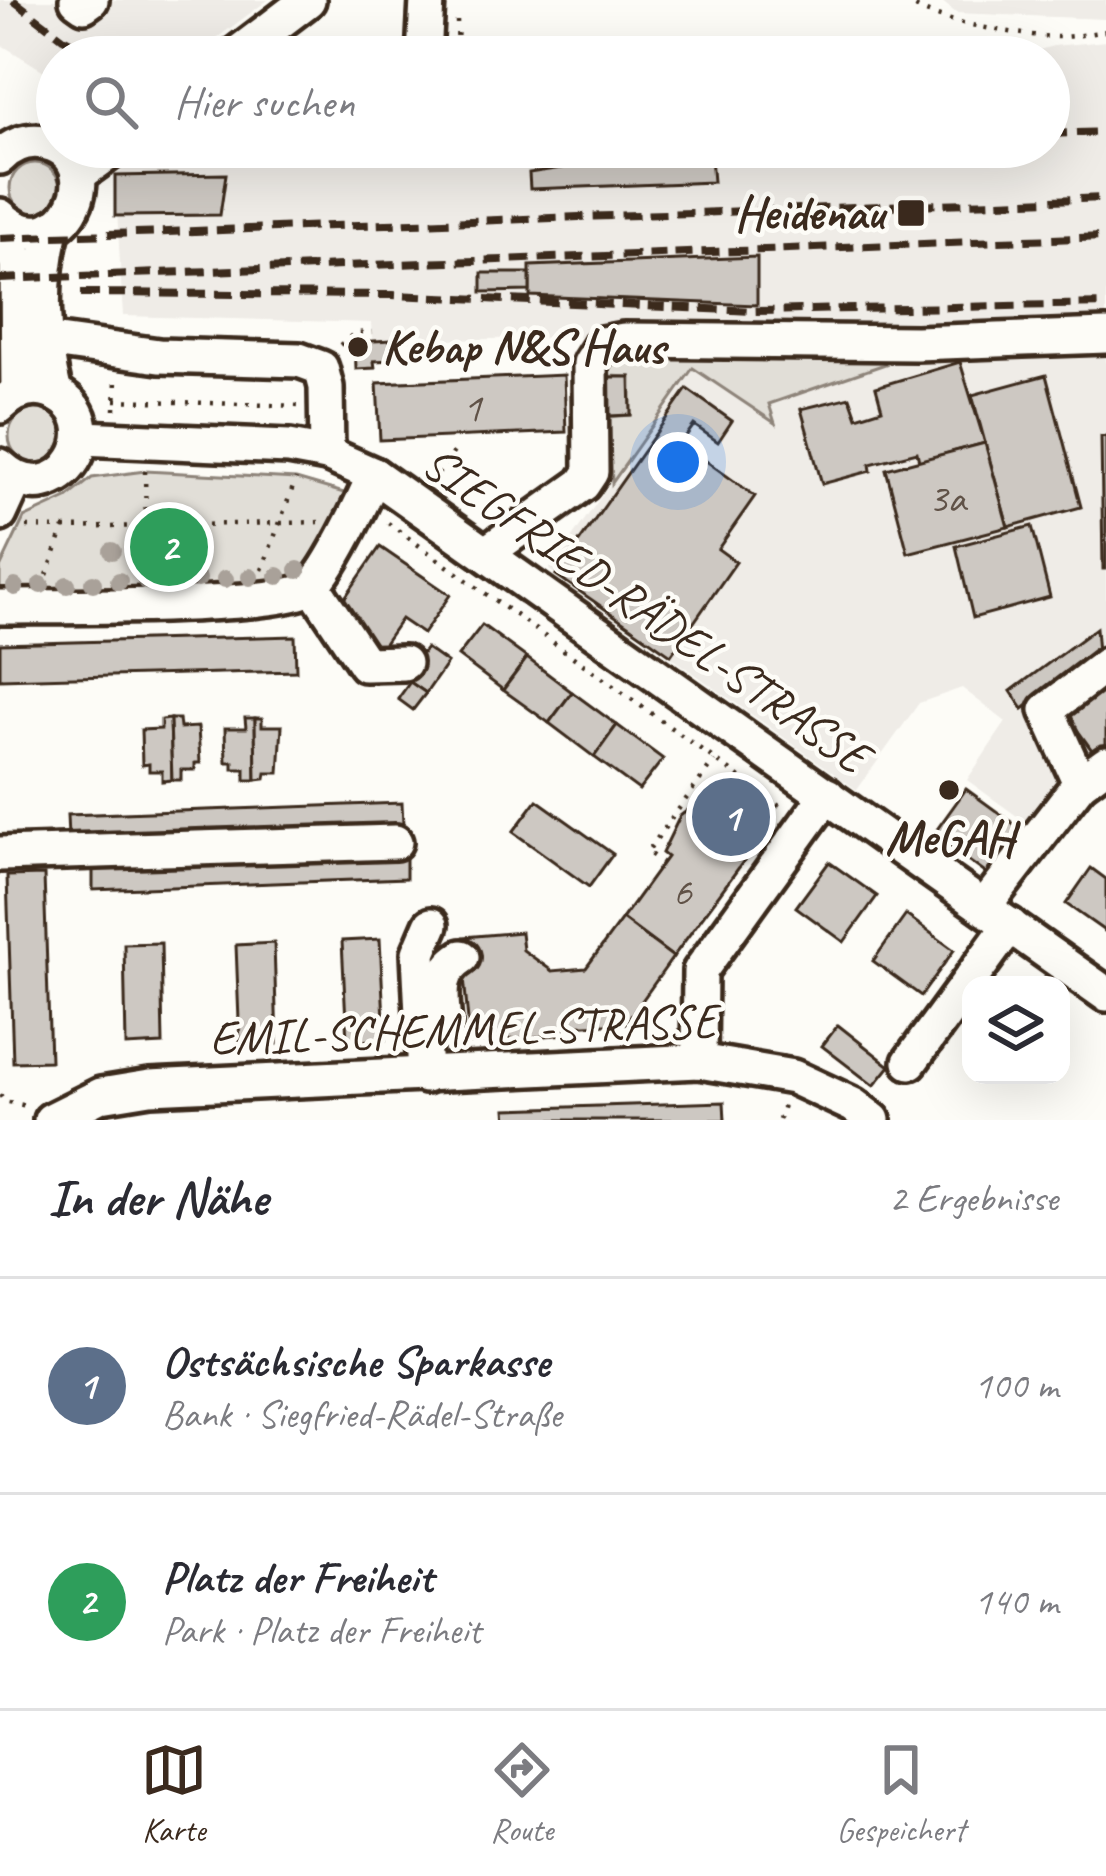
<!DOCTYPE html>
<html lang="de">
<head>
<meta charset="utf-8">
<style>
	body { margin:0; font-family:Caveat,sans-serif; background:#f2f2f3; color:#2b2b33 }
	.controls { position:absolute; right:36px; bottom:36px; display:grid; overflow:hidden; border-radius:24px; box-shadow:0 12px 48px #0002 }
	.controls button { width:108px; height:108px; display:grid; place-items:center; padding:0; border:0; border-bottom:3px solid #e1e1e2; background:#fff; color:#2b2b33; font:60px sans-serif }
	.you { position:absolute; left:678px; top:462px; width:42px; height:42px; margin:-30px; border:9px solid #fff; border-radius:50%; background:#1a73e8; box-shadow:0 0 0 18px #1a73e833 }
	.badge { display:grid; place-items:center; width:78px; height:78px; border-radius:50%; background:#3b2a1e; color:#fff; font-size:39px; font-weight:700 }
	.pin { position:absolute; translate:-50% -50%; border:6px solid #fff; box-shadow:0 3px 12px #0006 }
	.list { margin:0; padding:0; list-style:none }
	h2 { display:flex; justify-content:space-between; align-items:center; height:156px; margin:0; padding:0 48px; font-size:51px }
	h2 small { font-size:39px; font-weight:400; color:#7c7c81 }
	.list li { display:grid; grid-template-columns:78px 1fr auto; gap:36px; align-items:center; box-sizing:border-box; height:216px; padding:0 48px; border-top:3px solid #e1e1e2 }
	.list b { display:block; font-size:45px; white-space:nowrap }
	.list p { margin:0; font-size:39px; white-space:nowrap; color:#7c7c81 }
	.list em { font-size:39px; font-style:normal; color:#7c7c81 }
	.icon { flex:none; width:66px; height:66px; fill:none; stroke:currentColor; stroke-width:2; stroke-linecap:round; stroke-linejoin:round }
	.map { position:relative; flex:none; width:1106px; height:1120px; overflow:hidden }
	.search { position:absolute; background:#fff; box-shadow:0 12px 48px #0002; left:36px; right:36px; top:36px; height:132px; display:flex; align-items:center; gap:30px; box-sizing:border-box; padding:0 42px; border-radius:66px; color:#7c7c81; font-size:45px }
	.sheet { height:588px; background:#fff }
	nav { display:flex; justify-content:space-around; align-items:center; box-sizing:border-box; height:168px; border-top:3px solid #e1e1e2; background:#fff; font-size:33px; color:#7c7c81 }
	nav a { display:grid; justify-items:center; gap:6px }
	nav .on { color:#3b2a1e }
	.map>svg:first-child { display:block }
	.built { fill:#efece7 }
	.green { fill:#e1ded7; stroke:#8e847a; stroke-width:3 }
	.building { fill:#cdc8c2; stroke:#3b2a1e; stroke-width:3 }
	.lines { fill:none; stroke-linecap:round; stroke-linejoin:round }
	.minor-casing { stroke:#3b2a1e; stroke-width:42 }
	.path { stroke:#3b2a1e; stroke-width:4.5; stroke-dasharray:3 9; stroke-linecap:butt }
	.minor { stroke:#fdfcf7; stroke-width:33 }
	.rail { stroke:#3b2a1e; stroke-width:8; stroke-dasharray:18 9; stroke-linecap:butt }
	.tree { fill:#a9a199 }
	.poi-dot { fill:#3b2a1e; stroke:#fdfcf7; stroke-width:4.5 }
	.labels { text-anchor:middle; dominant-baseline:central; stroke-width:9; stroke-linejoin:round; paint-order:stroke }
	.number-label { font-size:42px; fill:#605247 }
	.poi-label { font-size:48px; font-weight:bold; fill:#3b2a1e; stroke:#fdfcf7; text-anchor:end }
	.street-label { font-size:48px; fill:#3b2a1e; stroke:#fdfcf7 }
</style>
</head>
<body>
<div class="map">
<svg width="1106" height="1120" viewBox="0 0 1106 1120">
	<rect width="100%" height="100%" fill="#fdfcf7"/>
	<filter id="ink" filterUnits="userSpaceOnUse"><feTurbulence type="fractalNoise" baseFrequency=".00833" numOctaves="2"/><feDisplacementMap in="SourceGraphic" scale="24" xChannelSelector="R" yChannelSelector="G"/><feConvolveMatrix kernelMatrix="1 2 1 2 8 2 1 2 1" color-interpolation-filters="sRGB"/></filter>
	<g filter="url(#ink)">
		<g class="built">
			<path d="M0,0h268l-77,57h-134v22l-57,-35z"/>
			<path d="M940,0h166v19l-150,-6z"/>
			<path d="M1106,41v284l-196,6 -311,-5 -19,11 -174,4 -34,-2 -1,-16 -248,-7 -8,-140 38,-29h896v-90h-35l39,-11z"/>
			<path d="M1106,344v430l-78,50 -61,-44 39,-58 -44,-34 -43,15 -62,87 -308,-220 144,-203 81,54 -6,-16 152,-53z"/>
		</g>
		<g class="green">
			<circle cx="35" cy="188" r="25"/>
			<path d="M648,351l272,1 -151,52 6,19 -82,-55 -81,115 -3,-66 22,-2v-38l-24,-1 1,-9z"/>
			<circle cx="36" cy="436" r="27"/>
			<path d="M145,471l151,8 48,14 5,15 -42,70 -21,12 -286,7v-29l24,-50 43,-20 25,-20z"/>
		</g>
		<g class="building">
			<path d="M645,155l66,2 2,25 -183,7 -1,-16z"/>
			<path d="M226,174l-6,41 -105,1v-40z"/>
			<path d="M757,257v48l-227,-9v-30z"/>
			<path d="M482,273h48v18l-48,1z"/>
			<path d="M392,340l1,20 -19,1 1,7 -19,1 -1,-27z"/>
			<path d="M960,362l25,81 -66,18 -2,-9 -47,12 1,7 -49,13 -21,-75 49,-12 7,20 25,-8 -6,-22z"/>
			<path d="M564,375l2,57 -186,8 -3,-57z"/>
			<path d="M1046,375l35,132 -73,20 -36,-132z"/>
			<path d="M607,377h23l1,38 -23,1z"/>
			<path d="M687,389l45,32 -14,21 -24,-17 -13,18 74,53 -37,53 18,13 -65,93 -115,-80z"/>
			<path d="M1106,436v133h-3l-2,-132z"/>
			<path d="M985,443l23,84 -100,26 -22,-84z"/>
			<path d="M1032,526l18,71 -77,21 -17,-72z"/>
			<path d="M380,547l70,48 -27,39 -22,-15 -28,40 -36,-50z"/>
			<path d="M482,625l45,33 -24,32 -45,-34z"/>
			<path d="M1096,628l2,25 -75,56 -12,-18z"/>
			<path d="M295,636l1,35 -296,8v-35z"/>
			<path d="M426,648l21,15 -21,30 -22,-15z"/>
			<path d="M527,658l45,34 -23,31 -46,-33z"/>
			<path d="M410,682l16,11 -13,17 -15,-11z"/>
			<path d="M1106,683v71l-7,6 -34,-47z"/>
			<path d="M572,692l45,33 -23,32 -45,-34z"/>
			<path d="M245,718h10l1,62h-11v-11h-12v-7h-7l-1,-34h21z"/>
			<path d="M255,718h7v8h20l-3,47h-13l-1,6 -9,1z"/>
			<path d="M170,719l2,61 -10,1v-10h-13v-7l-7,1 -1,-35 20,-1v-9z"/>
			<path d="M170,719h9l1,9 18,-1 2,36h-5v7h-14v10h-9z"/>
			<path d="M617,725l46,34 -24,31 -45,-33z"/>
			<path d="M966,789l55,40 -33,46 -55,-40z"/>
			<path d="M722,794l46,34 -95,129 -51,-38 45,-62 -5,-4 18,-37 20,-15 11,8z"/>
			<path d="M537,800l76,54 -24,33 -76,-55z"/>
			<path d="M402,803l1,22 -335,12 -1,-22z"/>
			<path d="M406,857v21l-313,12v-22z"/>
			<path d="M829,862l48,34 -33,46 -48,-35z"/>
			<path d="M1091,868l15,11v53l-40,-28z"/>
			<path d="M44,875l6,186 -37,1 -6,-186z"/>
			<path d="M906,915l48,35 -33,46 -48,-35z"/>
			<path d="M622,919l51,38 -47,66 -60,3 1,8 -97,9 -9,-99 3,-7 57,-5 2,18 29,21 34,-3z"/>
			<path d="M380,939l5,101 -38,1 -5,-100z"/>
			<path d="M161,943l2,101 -37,2 -2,-102z"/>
			<path d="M274,943l3,101 -37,2 -4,-101z"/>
			<path d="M838,1025l52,41 -16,20 -52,-40z"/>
			<path d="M724,1102l1,18h-218l-1,-11z"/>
		</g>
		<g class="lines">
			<defs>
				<g id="minor">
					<path d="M77,0l7,5 7,-5"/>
					<path d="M233,57l75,-57"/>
					<path d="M424,57l3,-57"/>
					<path d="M0,157c11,-11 26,-18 43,-15 74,14 20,133 -43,74"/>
					<path d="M78,175l39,-28"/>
					<path d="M10,225l7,41 1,126"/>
					<path d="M53,227c-15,53 -11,114 2,167"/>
					<path d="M45,340l114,16 140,4 22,8 5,19 1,67"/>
					<path d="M0,406c14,-14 32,-21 51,-14 68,26 9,130 -51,74"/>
					<path d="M82,438l207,9 38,7 47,21 732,519"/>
					<path d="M0,514l16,-35"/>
					<path d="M486,553l97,-69 8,-12 -1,-109 12,-19 22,-4 292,3 190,-7"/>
					<path d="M313,586l52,78 39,-1"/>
					<path d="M0,607c50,-1 282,2 311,-20 18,-15 53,-88 63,-112"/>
					<path d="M1080,783l26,-19"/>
					<path d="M0,854l395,-12"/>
					<path d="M984,907l96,-124 -33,-73 59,-45"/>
					<path d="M444,1024c-2,-27 -8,-51 18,-67"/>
					<path d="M699,1061l1,-90 127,-176"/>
					<path d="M910,1062l100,-137"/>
					<path d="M425,1076l-6,-123 12,-28"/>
					<path d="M51,1120l50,-25 49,-8 549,-26 94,16 60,28 20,15"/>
				</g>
			</defs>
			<use href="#minor" class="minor-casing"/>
			<g class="path">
				<path d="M906,0c18,21 123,37 153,37 15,0 32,-4 47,-6"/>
				<path d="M457,21l1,36"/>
				<path d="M340,345l15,-12 17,-1"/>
				<path d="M115,400l186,6"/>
				<path d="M115,410l1,-31"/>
				<path d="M145,471l1,64"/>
				<path d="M431,484l27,-38"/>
				<path d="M388,523l394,285"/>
				<path d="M27,527l37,1 -18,50"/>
				<path d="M64,528l258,-6"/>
				<path d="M138,535h16v17h-15z"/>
				<path d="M262,570l34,-91"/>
				<path d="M663,863l-16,-11 67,-91"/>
				<path d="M0,1095l4,6 23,5"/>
				<path d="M779,1120l5,-15"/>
			</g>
			<use href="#minor" class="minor"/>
			<g class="rail">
				<path d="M13,0l50,38 36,19"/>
				<path d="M1049,134l57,-2"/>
				<path d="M343,147l71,9 298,-9"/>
				<path d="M0,238l1106,-40"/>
				<path d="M0,279l1106,-42"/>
				<path d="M81,293l312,2 362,16 351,-7"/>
			</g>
		</g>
		<g class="tree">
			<circle cx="112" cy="551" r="9"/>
			<circle cx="173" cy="551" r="9"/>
			<circle cx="298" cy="570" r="9"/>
			<circle cx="278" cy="576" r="9"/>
			<circle cx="250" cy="577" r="9"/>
			<circle cx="198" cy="579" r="9"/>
			<circle cx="225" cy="579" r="9"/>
			<circle cx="172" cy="580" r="9"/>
			<circle cx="119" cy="581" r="9"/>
			<circle cx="146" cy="581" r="9"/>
			<circle cx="93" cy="583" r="9"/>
			<circle cx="41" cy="585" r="9"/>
			<circle cx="67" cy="585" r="9"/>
			<circle cx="15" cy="587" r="9"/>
		</g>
	</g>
	<g class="poi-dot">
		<rect x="896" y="198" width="30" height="30" rx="6"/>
		<circle cx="358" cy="347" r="12"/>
		<circle cx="949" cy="790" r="12"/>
	</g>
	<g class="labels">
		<g class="number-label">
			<text x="472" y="407">1</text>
			<text x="947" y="498">3a</text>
			<text x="682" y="891">6</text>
		</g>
		<g class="poi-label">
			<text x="884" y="213">Heidenau</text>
			<text x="382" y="347" text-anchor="start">Kebap N&amp;S Haus</text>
			<text x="949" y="838" text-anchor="middle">MeGAH</text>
		</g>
		<g class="street-label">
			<text transform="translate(646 609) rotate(35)">SIEGFRIED-RÄDEL-STRASSE</text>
			<text transform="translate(463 1029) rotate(-2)">EMIL-SCHEMMEL-STRASSE</text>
		</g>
	</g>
</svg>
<div class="controls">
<button><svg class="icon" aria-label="layers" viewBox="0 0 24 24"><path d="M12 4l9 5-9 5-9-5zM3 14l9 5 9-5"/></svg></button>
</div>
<div class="you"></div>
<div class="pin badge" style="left:731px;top:817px;background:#5c6f8a">1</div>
<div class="pin badge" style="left:169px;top:547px;background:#2e9e5b">2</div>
<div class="search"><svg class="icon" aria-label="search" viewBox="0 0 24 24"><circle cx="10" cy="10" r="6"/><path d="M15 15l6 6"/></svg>Hier suchen</div>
</div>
<section class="sheet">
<h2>In der Nähe<small>2 Ergebnisse</small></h2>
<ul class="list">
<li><span class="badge" style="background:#5c6f8a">1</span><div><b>Ostsächsische Sparkasse</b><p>Bank · Siegfried-Rädel-Straße</p></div><em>100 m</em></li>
<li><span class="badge" style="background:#2e9e5b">2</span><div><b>Platz der Freiheit</b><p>Park · Platz der Freiheit</p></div><em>140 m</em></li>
</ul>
</section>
<nav>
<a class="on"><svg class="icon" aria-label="map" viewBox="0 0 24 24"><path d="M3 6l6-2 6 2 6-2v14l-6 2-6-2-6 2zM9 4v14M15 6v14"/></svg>Karte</a>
<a><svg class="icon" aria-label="directions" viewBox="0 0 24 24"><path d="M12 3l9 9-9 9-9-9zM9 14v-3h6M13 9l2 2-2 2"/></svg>Route</a>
<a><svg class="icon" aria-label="saved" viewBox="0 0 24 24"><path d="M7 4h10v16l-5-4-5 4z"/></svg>Gespeichert</a>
</nav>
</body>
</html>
